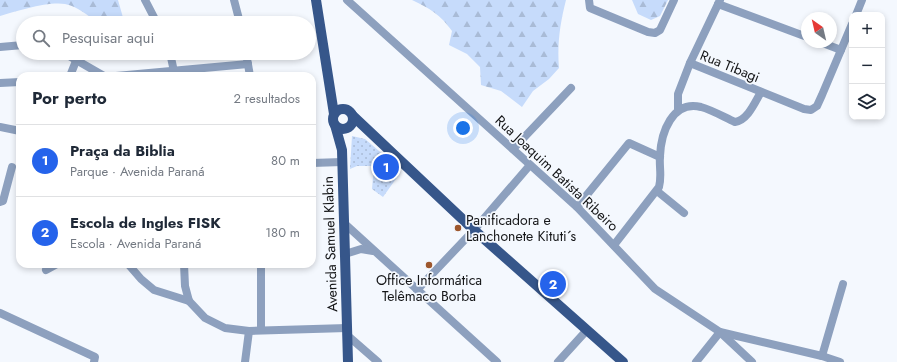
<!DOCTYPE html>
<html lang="pt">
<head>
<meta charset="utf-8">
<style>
	body { margin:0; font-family:Jost,sans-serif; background:#f6f6f7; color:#1f2937 }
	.controls { position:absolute; right:12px; top:12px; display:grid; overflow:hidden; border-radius:8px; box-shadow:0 2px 6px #0003 }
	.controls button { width:36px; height:36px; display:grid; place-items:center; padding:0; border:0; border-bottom:1px solid #e0e1e3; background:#fff; color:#1f2937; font:20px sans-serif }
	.compass { position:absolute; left:801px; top:12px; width:36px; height:36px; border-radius:50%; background:#fff; box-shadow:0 2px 6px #0003; rotate:326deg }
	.you { position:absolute; left:463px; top:128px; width:14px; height:14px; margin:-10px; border:3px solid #fff; border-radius:50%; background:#1a73e8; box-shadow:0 0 0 6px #1a73e833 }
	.badge { display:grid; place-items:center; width:26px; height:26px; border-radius:50%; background:#2563eb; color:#fff; font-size:13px; font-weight:700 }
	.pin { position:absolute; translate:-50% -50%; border:2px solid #fff; box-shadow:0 1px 4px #0006 }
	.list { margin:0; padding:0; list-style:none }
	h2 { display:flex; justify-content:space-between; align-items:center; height:52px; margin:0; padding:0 16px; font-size:17px }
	h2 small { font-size:13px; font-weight:400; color:#747a83 }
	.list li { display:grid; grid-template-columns:26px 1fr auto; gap:12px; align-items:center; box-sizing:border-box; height:72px; padding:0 16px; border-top:1px solid #e0e1e3 }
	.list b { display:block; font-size:15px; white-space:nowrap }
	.list p { margin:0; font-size:13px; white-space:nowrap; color:#747a83 }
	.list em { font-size:13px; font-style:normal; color:#747a83 }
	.icon { flex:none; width:22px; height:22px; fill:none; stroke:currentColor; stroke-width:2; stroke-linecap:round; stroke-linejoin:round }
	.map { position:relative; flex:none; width:897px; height:362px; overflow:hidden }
	.search { position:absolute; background:#fff; box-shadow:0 2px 6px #0003; left:16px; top:16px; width:300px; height:44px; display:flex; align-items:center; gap:10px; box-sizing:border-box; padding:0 14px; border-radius:22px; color:#747a83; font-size:15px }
	.panel { position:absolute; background:#fff; box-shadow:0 2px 6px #0003; left:16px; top:72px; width:300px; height:196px; border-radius:12px }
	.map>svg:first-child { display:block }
	.grass { fill:url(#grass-dots) }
	.forest { fill:url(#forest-firs) }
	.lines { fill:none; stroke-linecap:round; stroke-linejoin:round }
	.minor { stroke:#8da0be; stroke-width:8 }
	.major { stroke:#36568a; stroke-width:10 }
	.poi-dot { fill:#9d572d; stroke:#f4f8fe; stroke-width:1.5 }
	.labels { text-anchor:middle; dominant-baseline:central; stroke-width:3.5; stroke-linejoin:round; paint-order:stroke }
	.street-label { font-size:14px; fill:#141517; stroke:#f4f8fe }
	.poi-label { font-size:14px; fill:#141517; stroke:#f4f8fe; text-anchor:start }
</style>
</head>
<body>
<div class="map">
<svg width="897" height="362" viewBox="0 0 897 362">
	<defs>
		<pattern id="grass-dots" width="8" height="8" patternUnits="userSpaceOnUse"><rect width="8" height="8" fill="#c6dbfb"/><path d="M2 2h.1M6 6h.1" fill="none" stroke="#a9bbd6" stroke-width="1.8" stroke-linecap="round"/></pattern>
		<pattern id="forest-firs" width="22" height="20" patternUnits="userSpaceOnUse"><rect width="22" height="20" fill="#c6dbfb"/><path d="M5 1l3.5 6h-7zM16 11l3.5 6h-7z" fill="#a9bbd6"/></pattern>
	</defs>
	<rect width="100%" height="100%" fill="#f4f8fe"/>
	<path class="grass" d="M352,136l13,3 34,29 -4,5 3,3 -15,21 -11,-8 2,-23h-17l-7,3z"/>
	<g class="forest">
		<path d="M0,0h118l6,21 -6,2h-21c-9,-8 -19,-16 -32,-19 -16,-3 -49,7 -65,12z"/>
		<path d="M412,0h154c-6,24 -9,44 -7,68l-10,11 -16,12 -11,16 -21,-16 -20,-6 -1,-18 -13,-13 -18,-9 3,-14c-11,-16 -23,-23 -40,-31z"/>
		<path d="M632,0h36l-8,16 -9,4 -13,-6z"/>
	</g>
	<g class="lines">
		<g class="minor">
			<path d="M145,0l12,23"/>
			<path d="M234,0l6,23"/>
			<path d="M347,0l230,207 78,82 65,43 32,30"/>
			<path d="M589,0l1,8 58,24 7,1 5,-3 14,-30"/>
			<path d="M718,4l89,33"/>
			<path d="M856,15l6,-15"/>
			<path d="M820,42l21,8"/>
			<path d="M0,47l23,-2"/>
			<path d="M64,53l40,23"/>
			<path d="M170,53l5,23"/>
			<path d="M246,53l4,23"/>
			<path d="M690,63l114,46 7,1 6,-4 5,-11 30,-71"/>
			<path d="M70,76l6,-15"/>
			<path d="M116,76l132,-12"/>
			<path d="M0,83l20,-1"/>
			<path d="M678,110v-16l12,-31 30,-63"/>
			<path d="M0,127l20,4"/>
			<path d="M513,149l58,-61"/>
			<path d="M312,163l30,-1"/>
			<path d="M657,191l27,22"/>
			<path d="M0,202l3,-1 9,-34"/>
			<path d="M577,207l52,-64 31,14"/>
			<path d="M345,224l152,138"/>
			<path d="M614,245l45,-58c3,-11 0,-20 1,-31 1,-23 12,-56 41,-49 11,3 23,10 34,15 13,-2 20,-20 26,-30"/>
			<path d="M345,254l16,-5 12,2"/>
			<path d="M128,264l13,15 13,11 35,11"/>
			<path d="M184,264l1,22 4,15 16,17 20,10 24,3 98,-3"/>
			<path d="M261,264v66"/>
			<path d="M46,270l11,-6"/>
			<path d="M417,290l57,-60 56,-65"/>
			<path d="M0,313l95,44 -1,5"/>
			<path d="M347,335l31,27"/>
			<path d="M822,356l21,-72"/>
			<path d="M245,362l4,-31"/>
			<path d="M558,362l29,-32"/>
			<path d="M696,362l24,-30 102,24 18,6"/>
		</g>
		<g class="major">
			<path d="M316,0l18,114"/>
			<circle cx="343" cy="119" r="10"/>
			<path d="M353,116l121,114 149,132"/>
			<path d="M335,125l7,25 6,212"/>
		</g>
	</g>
	<g class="poi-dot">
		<circle cx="458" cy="228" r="4"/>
		<circle cx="429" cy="265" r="4"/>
	</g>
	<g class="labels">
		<g class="street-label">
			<text transform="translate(730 66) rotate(22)">Rua Tibagi</text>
			<text transform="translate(557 173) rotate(43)">Rua Joaquim Batista Ribeiro</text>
			<text transform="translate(330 244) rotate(-92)">Avenida Samuel Klabin</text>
		</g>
		<g class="poi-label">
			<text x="466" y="220">Panificadora e<tspan x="466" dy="16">Lanchonete Kituti´s</tspan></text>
			<text x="429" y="280" text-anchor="middle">Office Informática<tspan x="429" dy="16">Telêmaco Borba</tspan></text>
		</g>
	</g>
</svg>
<div class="controls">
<button>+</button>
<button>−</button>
<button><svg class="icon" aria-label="layers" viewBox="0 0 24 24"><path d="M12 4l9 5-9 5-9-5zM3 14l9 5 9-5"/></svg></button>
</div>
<svg class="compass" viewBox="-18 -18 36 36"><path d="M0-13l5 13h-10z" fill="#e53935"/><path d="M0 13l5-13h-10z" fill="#747a83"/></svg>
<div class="you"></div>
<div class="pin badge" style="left:386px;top:167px">1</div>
<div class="pin badge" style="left:553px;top:284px">2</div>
<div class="search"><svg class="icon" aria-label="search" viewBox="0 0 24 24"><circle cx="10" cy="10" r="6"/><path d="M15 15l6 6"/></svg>Pesquisar aqui</div>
<section class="panel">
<h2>Por perto<small>2 resultados</small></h2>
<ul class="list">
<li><span class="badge">1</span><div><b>Praça da Biblia</b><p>Parque · Avenida Paraná</p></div><em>80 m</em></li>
<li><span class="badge">2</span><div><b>Escola de Ingles FISK</b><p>Escola · Avenida Paraná</p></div><em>180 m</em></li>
</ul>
</section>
</div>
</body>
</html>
